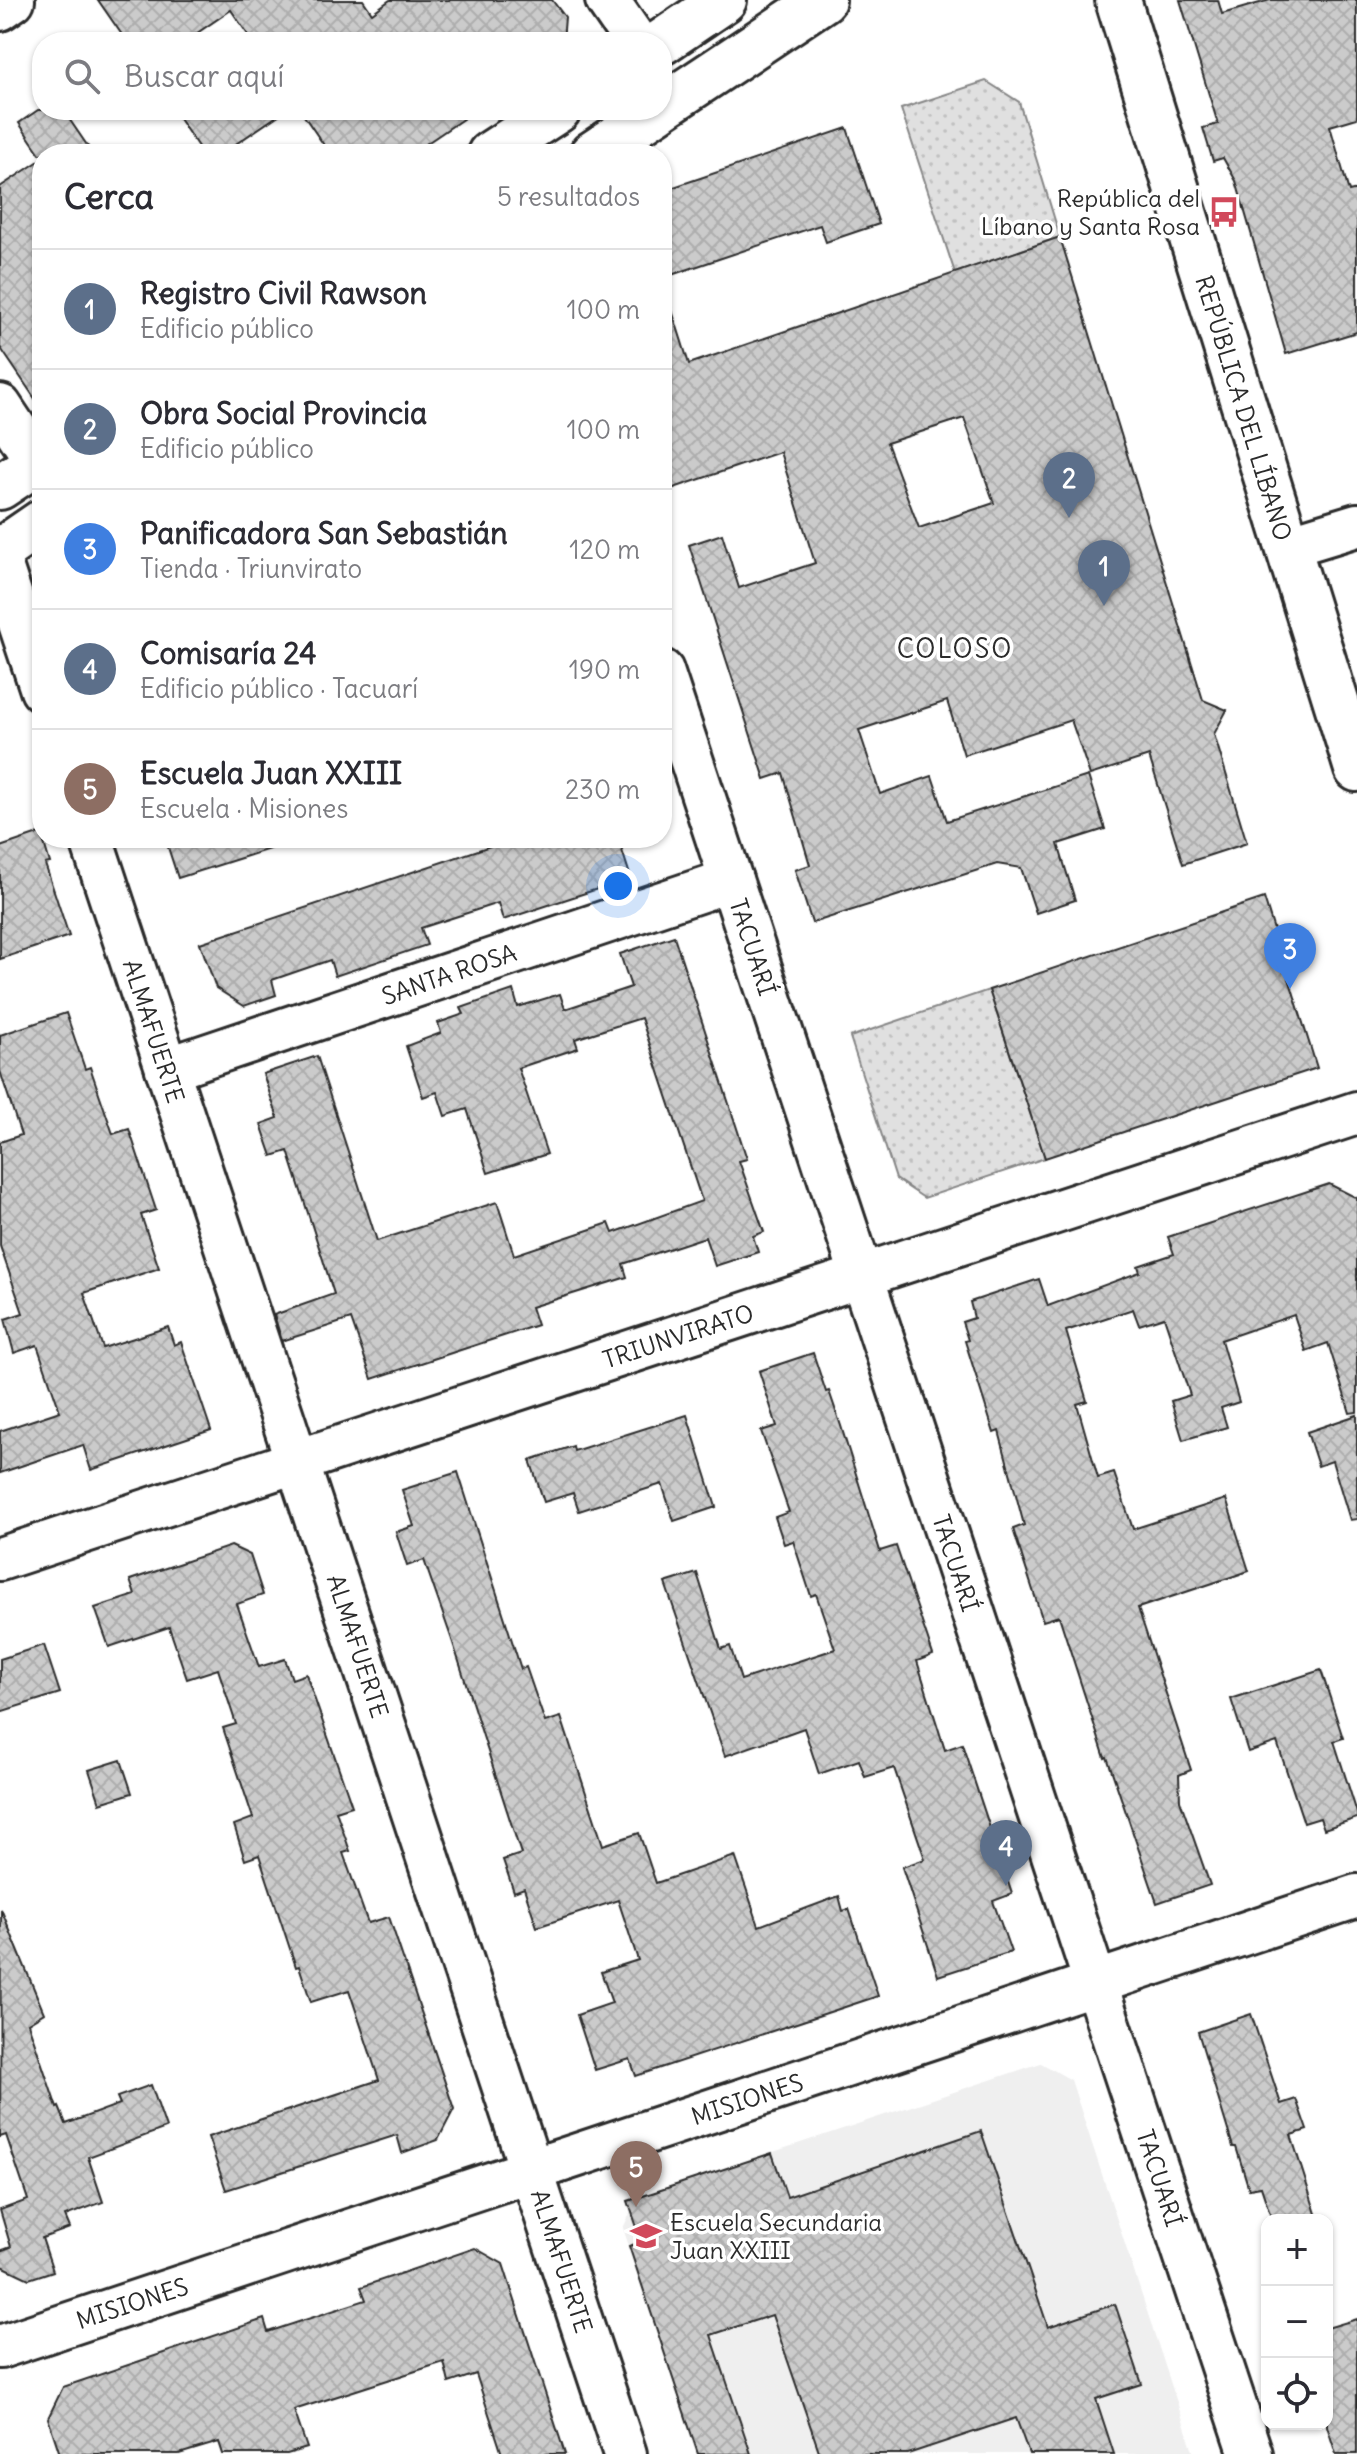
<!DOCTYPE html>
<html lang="es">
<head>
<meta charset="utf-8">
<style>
	body { margin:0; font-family:Delius,sans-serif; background:#f2f2f3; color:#2b2b33 }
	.controls { position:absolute; right:24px; bottom:24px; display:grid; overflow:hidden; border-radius:16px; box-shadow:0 2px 6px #0004 }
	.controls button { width:72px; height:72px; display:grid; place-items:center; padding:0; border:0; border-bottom:2px solid #e1e1e2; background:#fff; color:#2b2b33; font:40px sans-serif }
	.you { position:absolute; left:618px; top:886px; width:28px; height:28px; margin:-20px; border:6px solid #fff; border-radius:50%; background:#1a73e8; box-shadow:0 0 0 12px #1a73e833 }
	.badge { display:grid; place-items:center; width:52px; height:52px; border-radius:50%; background:#db2777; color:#fff; font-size:26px; font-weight:700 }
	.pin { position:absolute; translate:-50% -66px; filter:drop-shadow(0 2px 4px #0008) }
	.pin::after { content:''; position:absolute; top:42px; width:28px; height:24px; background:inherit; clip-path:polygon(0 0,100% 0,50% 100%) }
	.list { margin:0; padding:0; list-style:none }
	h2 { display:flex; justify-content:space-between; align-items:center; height:104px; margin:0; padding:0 32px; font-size:34px }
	h2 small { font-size:26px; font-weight:400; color:#7c7c81 }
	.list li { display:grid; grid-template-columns:52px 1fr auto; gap:24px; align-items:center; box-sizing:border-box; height:120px; padding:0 32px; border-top:2px solid #e1e1e2 }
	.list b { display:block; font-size:30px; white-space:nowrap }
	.list p { margin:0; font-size:26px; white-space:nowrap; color:#7c7c81 }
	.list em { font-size:26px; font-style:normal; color:#7c7c81 }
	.icon { flex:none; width:44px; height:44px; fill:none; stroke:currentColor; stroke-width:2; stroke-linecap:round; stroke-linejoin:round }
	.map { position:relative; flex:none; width:1357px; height:2454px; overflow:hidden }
	.search { position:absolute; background:#fff; box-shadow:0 2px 6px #0004; left:32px; top:32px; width:640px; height:88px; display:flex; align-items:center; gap:20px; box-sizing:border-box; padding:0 28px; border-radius:32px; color:#7c7c81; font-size:30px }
	.panel { position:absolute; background:#fff; box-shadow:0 2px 6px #0004; left:32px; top:144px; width:640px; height:704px; border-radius:32px }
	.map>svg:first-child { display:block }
	.built { fill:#efefef }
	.green { fill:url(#green-dots); stroke:#868686; stroke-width:2 }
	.building { fill:url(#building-cross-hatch); stroke:#2b2b2b; stroke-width:2; fill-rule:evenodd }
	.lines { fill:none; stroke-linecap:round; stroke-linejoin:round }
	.street-casing { stroke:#2b2b2b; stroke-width:48 }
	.secondary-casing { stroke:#2b2b2b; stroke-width:50 }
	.street { stroke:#fff; stroke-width:42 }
	.secondary { stroke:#fff; stroke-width:44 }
	.labels { text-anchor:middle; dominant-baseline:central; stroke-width:7; stroke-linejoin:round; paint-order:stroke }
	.poi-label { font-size:24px; fill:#2b2b2b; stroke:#fff; text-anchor:end }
	.street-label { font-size:24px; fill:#2b2b2b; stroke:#fff }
	.neighbourhood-label { font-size:26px; letter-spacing:2px; fill:#2b2b2b; stroke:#fff }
</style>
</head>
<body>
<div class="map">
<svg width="1357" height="2454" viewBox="0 0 1357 2454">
	<defs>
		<pattern id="green-dots" width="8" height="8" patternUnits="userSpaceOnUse" patternTransform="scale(2)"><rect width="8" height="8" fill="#e0e0e0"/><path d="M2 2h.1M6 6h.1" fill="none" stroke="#c0c0c0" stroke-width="1.8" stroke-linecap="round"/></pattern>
		<pattern id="building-cross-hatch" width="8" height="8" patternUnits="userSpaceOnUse" patternTransform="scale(2)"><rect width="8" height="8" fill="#cbcbcb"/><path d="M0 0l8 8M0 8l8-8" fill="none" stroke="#aeaeae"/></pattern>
	</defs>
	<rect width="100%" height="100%" fill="#fff"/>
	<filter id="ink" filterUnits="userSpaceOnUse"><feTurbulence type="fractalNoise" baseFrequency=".0125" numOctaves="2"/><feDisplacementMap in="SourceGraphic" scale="16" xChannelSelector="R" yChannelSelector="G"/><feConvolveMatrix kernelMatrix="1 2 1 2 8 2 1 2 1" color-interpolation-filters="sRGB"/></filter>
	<g filter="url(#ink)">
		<path class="built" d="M1041,2063l30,17 123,374h-496l-75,-226 15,-31z"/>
		<g class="green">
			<path d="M986,81l33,21 41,135 -105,36 -54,-164z"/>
			<path d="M989,990l56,168 -121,40 -28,-19 -46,-142z"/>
		</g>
		<g class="building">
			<path d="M98,0h265l9,13 18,-13h162l13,17 -2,25h-310l-22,-32 -47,32h-57z"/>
			<path d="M1180,0h38l4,14 48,-14h87v118l-27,8 19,66 8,-2v142l-71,22 -50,-173 -13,-23 -10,3 -10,-33 15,-4z"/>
			<path d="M38,110h25l30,44h-53l-21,-31z"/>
			<path d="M173,110h113l-65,44h-18z"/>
			<path d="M300,110h176l-65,44h-81z"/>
			<path d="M847,128l32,96 -53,18 -6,-17 -158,53v-87z"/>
			<path d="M42,159v250l-42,-62v-160z"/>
			<path d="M1060,237l143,463 24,10 -13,24 33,109 -64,21 -34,-108 -59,19 -19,-55 -107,35 -17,-54 -88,29 21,64 52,-18 15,45 141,-45 17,53 -47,15 17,56 -39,13 -15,-45 -24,-4 -185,59 -17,-53 15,-5 -27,-92 -18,6 -76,-234 33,-11 17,54 76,-25 -35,-111 -109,37 -9,-26v-164l6,-1 21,66zM964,418l30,85 -75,25 -32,-85z"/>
			<path d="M41,833l9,30 -5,1 24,72 -69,23v-112z"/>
			<path d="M165,838h116l1,7 -104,33z"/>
			<path d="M514,838h104l13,40 -128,42 -5,-17 -77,25 6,17 -92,31 -5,-16 -58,20 4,15 -32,11 -28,-18 -16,-45z"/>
			<path d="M1264,898l53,170 -272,90 -56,-168z"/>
			<path d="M674,936l73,223 -8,2 25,71 -11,4 5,16 -43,14 -10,-29 -82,27 4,13 -96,30 6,18 -165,54 -21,-60 -69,22 -8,-26 60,-21 -46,-143 -16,5 -11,-32 17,-6 -15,-44 54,-18 60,185 120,-39 17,53 95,-32 4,10 89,-32 -61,-183 -66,21 3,9 -60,20 29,86 -59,19 -21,-64 -22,7 -8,-24 -14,5 -17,-51 35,-13 -3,-10 26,-9 -3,-6 52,-18 5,17 42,-13 5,15 66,-22 -11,-33z"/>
			<path d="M66,1013l19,56 5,-2 23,67 16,-5 27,81 -15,5 18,53 -75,25 19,55 65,-21 6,18 7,-3 30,88 -120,40 -8,-25 -83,28v-42l60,-20 -23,-66 -23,8 -9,-34 18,-6 -23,-67v-104l21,-7 -21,-64v-36z"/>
			<path d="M1329,1184l28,14v214l-7,1 -22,-70 -22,8 -12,-36 -73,25 18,62 -18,6 6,19 -44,13 -12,-39 19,-6 -26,-78 -25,8 -6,-16 -67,22 21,70 -10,3 21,74 16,-5 19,56 93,-30 23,72 -111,37 53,162 -12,5 1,25 30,85 -53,18 -50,-146 -2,1 -46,-142 -16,5 -30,-92 11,-4 -25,-94 -5,2 -29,-92 3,-1 -6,-18 12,-4 -4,-16 69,-23 9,27 92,-34 -2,-6 36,-12 -6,-17z"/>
			<path d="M813,1353l13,39 3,-1 12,35 39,125 16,-5 31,91 6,18 -16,6 28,89 17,-6 50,150 -19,7 18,51 -73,24 -36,-109 23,-8 -31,-91 -29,9 -6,-17 -40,14 -15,-46 -79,28 -60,-173 32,-10 24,76 9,-3 11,34 94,-31 -19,-55 -5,2 -18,-55 -9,3 -9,-27 14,-5 -28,-81 16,-5 -18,-55z"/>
			<path d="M687,1415l29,92 -42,14 -12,-37 -83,27 -6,-18 -29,9 -14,-42 43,-14 1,5z"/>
			<path d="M1357,1415v104l-7,1 -18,-59 -14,5 -11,-34z"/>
			<path d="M458,1472l63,197 5,-2 19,55 16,-5 42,128 36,-12 17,50 79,-27 24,70 80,-30 4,15 6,-2 29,87 -242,80 -6,-17 -35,11 -18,-55 35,-12 -11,-31 37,-12 -20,-60 -81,27 -13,-39 -10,4 -11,-32 18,-6 -69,-214 -28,-80 -17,6 -11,-34 18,-6 -12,-36z"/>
			<path d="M231,1546l19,9 13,40 -26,9 22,63 26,-8 7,20 14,-5 46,132 -16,5 14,40 -7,2 25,70 21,-6 65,192 -16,31 -36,13 -5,-18 -171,55 -18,-53 171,-57 -30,-90 -38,12 -12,-36 -3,1 -37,-112 -14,5 -11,-35 19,-7 -30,-90 13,-4 -18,-55 -31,10 -18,-52 -60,20 -14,-39 40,-13 -5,-15z"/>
			<path d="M44,1645l16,48 -60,19v-53z"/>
			<path d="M1321,1670l22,68 -9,3 23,72v5l-33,11 -4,-11 -16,5 -27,-81 -29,10 -17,-53z"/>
			<path d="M121,1760l11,33 -32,10 -11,-33z"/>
			<path d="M1,1909l43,104 -16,10 29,85 2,-1 7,17 54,-20 -3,-7 34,-12 15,43 -78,29 15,45 -38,14 5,12 -28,10 11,33 -24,8 -29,-14v-14l11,-4 -11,-37 28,-10 -22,-65 -6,2z"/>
			<path d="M1251,2014l30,90 15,-5 11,31 -16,5 27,85h-46l-11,-33 -12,2 -13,-42h-3l-35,-115z"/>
			<path d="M981,2131l67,196 67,-23 27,80 -46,15 18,55h-85l-13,-36 -108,36h-88l-48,-139 -61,20 40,119h-53l-69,-208 13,-4 -14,-41 144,-48 15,44z"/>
			<path d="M475,2248l28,16 62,190h-63l-26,-80 -27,9 -5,-21 -150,48 13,38 -20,6h-64l-4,-12 -40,12h-119l-12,-36 15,-31 201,-68 4,13 98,-32 -5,-13z"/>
			<path d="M1357,2319v135h-21l-9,-28v-98z"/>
		</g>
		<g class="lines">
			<defs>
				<g id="street">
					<path d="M607,0l29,42"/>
					<path d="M0,9l13,-9"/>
					<path d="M0,406l42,63"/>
					<path d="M1288,546l69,-21"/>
					<path d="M0,563l42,127"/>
					<path d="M662,671l589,1783"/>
					<path d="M91,838l534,1616"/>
					<path d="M167,1069l564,-189"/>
					<path d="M0,1559l1357,-446"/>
					<path d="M0,2347l1357,-451"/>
				</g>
				<g id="secondary">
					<path d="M1118,0l239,769"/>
					<path d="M662,42l62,-42"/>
					<path d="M662,107l161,-107"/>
					<path d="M490,154l68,-44"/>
					<path d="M592,154l66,-44"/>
					<path d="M0,487l42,-28"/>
					<path d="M0,551l42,-29"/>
				</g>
			</defs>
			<use href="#street" class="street-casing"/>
			<use href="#secondary" class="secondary-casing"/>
			<use href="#street" class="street"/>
			<use href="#secondary" class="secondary"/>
		</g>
	</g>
	<defs>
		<symbol id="bus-bare" viewBox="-9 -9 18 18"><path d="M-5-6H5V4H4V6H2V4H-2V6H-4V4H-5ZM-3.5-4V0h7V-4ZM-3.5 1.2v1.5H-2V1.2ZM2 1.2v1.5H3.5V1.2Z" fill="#d1495b" stroke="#fff" stroke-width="2.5" paint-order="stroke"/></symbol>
		<symbol id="school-bare" viewBox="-9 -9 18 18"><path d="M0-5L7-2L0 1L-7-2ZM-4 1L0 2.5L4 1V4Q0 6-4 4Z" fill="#d1495b" stroke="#fff" stroke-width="2.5" paint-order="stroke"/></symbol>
	</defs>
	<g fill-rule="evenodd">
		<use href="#bus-bare" x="1202" y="190" width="44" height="44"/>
		<use href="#school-bare" x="624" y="2214" width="44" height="44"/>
	</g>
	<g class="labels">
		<g class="poi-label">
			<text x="1200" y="198">República del<tspan x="1200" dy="28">Líbano y Santa Rosa</tspan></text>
			<text x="670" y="2222" text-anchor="start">Escuela Secundaria<tspan x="670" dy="28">Juan XXIII</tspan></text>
		</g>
		<g class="street-label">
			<text transform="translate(1244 408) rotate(73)">REPÚBLICA DEL LÍBANO</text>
			<text transform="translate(753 947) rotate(72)">TACUARÍ</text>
			<text transform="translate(449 974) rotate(-19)">SANTA ROSA</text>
			<text transform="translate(154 1031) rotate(72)">ALMAFUERTE</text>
			<text transform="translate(678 1336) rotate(-18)">TRIUNVIRATO</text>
			<text transform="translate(956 1563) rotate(72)">TACUARÍ</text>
			<text transform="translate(358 1646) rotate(72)">ALMAFUERTE</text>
			<text transform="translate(747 2099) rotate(-18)">MISIONES</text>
			<text transform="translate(1160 2178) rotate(72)">TACUARÍ</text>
			<text transform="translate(562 2261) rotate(72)">ALMAFUERTE</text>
			<text transform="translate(132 2303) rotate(-18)">MISIONES</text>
		</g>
		<g class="neighbourhood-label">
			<text x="955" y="648">COLOSO</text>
		</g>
	</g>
</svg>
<div class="controls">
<button>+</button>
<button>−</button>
<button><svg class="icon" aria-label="locate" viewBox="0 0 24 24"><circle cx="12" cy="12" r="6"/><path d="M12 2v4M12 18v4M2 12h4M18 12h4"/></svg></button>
</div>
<div class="you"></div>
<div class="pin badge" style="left:1104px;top:606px;background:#5c6f8a">1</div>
<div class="pin badge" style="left:1069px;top:518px;background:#5c6f8a">2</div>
<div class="pin badge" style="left:1290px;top:989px;background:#3f7fe0">3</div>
<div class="pin badge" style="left:1006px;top:1886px;background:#5c6f8a">4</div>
<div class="pin badge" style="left:636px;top:2207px;background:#8d6e63">5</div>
<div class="search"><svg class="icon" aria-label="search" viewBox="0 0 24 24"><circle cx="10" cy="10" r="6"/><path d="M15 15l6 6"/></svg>Buscar aquí</div>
<section class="panel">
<h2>Cerca<small>5 resultados</small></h2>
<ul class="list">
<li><span class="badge" style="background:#5c6f8a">1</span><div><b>Registro Civil Rawson</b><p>Edificio público</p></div><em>100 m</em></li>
<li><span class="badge" style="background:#5c6f8a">2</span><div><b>Obra Social Provincia</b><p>Edificio público</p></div><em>100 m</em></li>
<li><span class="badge" style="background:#3f7fe0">3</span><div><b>Panificadora San Sebastián</b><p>Tienda · Triunvirato</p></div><em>120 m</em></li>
<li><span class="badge" style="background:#5c6f8a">4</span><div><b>Comisaría 24</b><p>Edificio público · Tacuarí</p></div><em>190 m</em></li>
<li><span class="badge" style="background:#8d6e63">5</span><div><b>Escuela Juan XXIII</b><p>Escuela · Misiones</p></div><em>230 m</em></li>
</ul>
</section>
</div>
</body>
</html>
